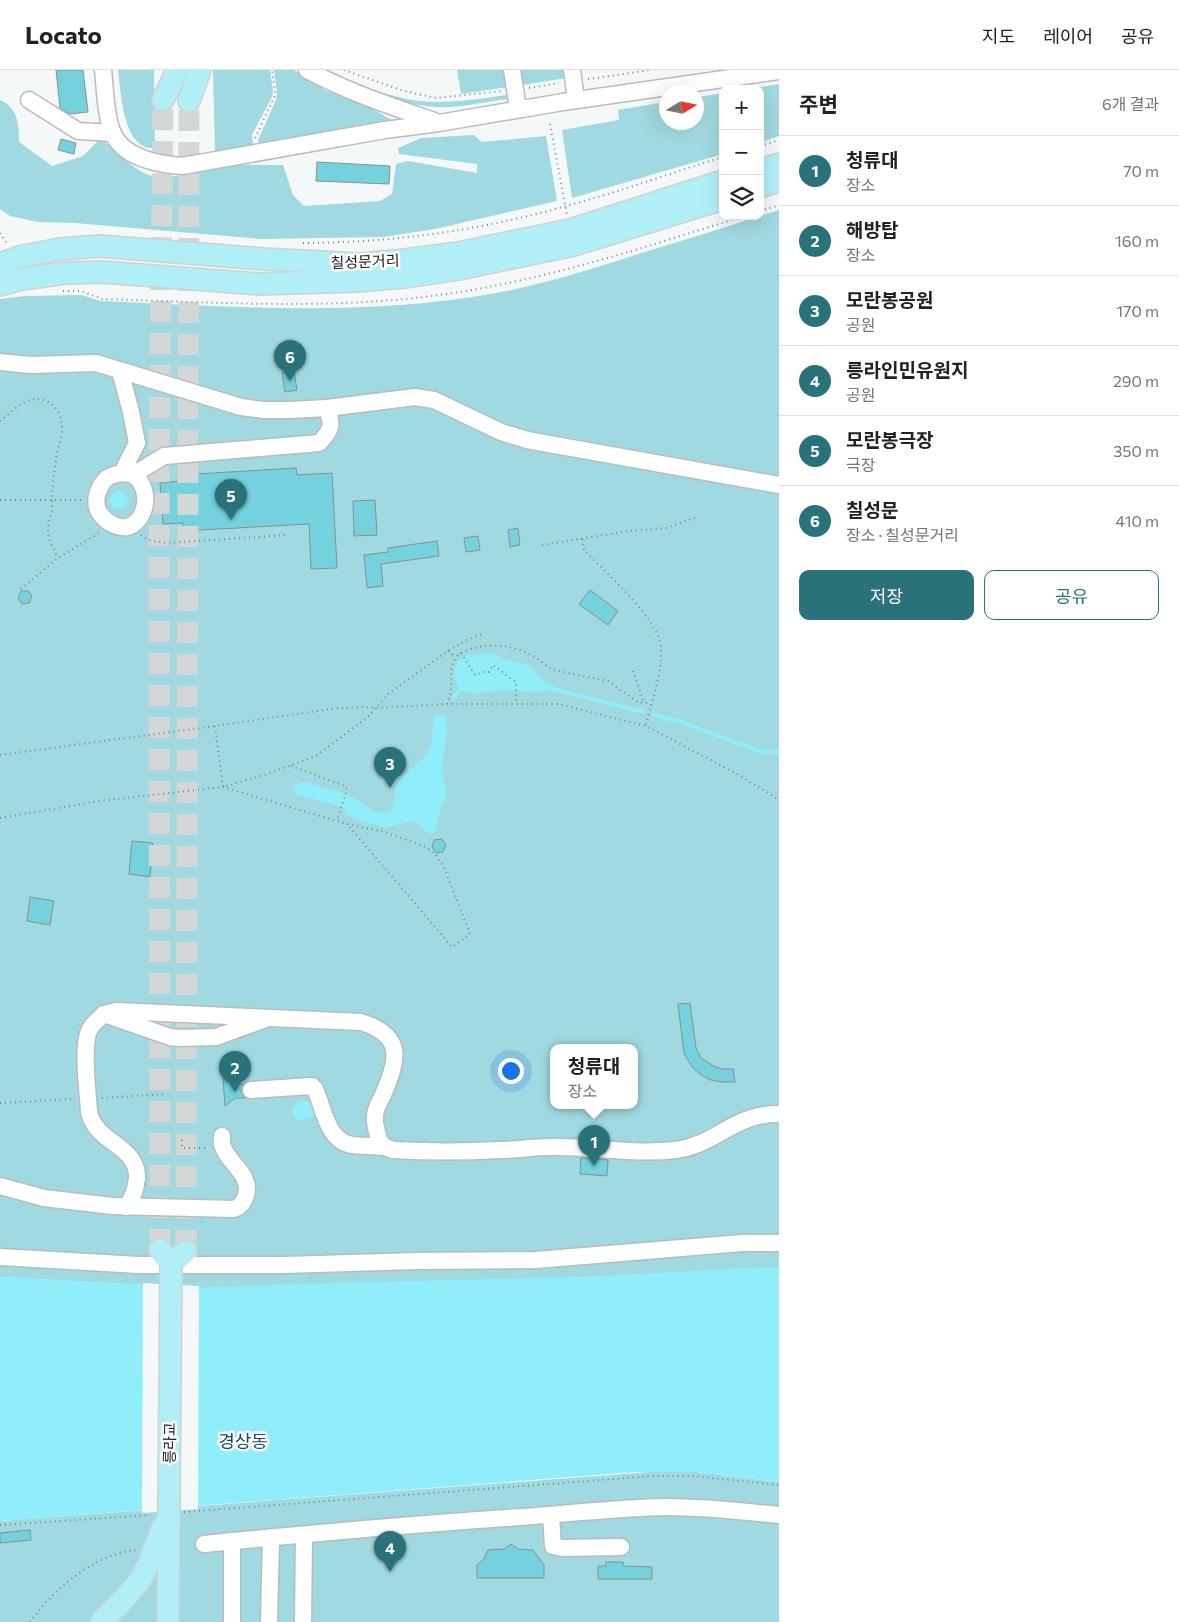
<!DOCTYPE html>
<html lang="ko">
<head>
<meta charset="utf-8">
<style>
	body { margin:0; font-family:Commissioner,"Noto Sans KR",sans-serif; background:#f2f2f2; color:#222 }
	.controls { position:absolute; right:15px; top:15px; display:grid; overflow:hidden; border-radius:10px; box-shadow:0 5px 20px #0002 }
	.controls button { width:45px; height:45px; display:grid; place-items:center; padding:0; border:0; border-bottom:1px solid #e0e0e0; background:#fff; color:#222; font:25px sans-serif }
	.compass { position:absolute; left:659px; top:15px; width:45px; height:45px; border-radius:50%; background:#fff; box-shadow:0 5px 20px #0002; rotate:80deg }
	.you { position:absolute; left:510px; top:1000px; width:18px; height:18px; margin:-12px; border:4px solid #fff; border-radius:50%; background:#1a73e8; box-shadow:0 0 0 8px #1a73e833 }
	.badge { display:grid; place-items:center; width:32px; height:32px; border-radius:50%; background:#29727a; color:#fff; font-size:16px; font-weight:700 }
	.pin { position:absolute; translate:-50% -41px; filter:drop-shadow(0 1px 2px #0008) }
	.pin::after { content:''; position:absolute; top:26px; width:18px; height:15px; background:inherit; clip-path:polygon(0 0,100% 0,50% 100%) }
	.popup { position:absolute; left:550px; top:974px; width:88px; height:65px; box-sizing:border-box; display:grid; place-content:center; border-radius:10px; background:#fff; filter:drop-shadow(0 1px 4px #0005); font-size:16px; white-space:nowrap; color:#767676 }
	.popup b { font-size:19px; color:#222 }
	.popup::after { content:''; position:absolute; left:50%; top:100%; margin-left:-10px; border:10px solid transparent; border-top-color:#fff }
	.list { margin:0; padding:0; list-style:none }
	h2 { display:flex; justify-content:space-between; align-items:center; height:65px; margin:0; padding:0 20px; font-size:21px }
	h2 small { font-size:16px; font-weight:400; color:#767676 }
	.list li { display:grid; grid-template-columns:32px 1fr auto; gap:15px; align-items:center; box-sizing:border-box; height:70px; padding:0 20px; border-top:1px solid #e0e0e0 }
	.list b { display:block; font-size:19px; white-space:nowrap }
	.list p { margin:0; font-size:16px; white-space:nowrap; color:#767676 }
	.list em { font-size:16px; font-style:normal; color:#767676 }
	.actions { display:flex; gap:10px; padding:15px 20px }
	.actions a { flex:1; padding:11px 0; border:1px solid #29727a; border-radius:10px; text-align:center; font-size:18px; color:#29727a }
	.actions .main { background:#29727a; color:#fff }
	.icon { flex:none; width:28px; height:28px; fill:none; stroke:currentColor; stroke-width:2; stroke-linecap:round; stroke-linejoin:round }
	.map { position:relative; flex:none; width:779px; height:1552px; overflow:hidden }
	header { display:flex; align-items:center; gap:30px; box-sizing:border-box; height:70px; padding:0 25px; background:#fff; border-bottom:1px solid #e0e0e0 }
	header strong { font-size:24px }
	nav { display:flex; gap:28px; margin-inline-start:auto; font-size:18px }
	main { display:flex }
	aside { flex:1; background:#fff }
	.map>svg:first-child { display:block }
	.green { fill:#a0d9df; fill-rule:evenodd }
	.water { fill:#8feef9 }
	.pier { fill:#f4f8f9 }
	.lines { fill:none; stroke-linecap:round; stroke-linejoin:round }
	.stream { stroke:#8feef9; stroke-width:4 }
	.building { fill:#73d2dd; stroke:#8b8f8f }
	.major-tunnel { stroke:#d3d7d7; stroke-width:21; stroke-dasharray:21 11; stroke-linecap:butt }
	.minor-casing { stroke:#b8bcbd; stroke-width:19 }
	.major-casing { stroke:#d1d1d1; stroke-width:24 }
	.path { stroke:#808384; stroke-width:2; stroke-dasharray:1 4; stroke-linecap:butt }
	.minor { stroke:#fff; stroke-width:16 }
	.major { stroke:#b1eff7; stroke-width:21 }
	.major-bridge-casing { stroke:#d1d1d1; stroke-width:24; stroke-linecap:butt }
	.major-bridge { stroke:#b1eff7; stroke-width:21 }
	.labels { text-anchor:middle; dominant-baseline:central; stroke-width:5; stroke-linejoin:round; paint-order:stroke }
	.street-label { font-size:15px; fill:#171919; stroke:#fff }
	.quarter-label { font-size:18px; fill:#114e54; stroke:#fff }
</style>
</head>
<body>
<header>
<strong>Locato</strong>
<nav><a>지도</a><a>레이어</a><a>공유</a></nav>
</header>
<main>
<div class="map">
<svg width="779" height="1552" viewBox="0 0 779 1552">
	<rect width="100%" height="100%" fill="#f4f8f9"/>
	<g class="green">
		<path d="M118,0h36l1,78c-32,3 -34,-55 -37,-78z"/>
		<path d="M213,0h57l3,21 -1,6 -20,38 1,16 -38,5z"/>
		<path d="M274,0h20l31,20 44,17 23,13 -3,4 -129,22 -2,-6 18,-40 1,-8z"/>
		<path d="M323,0c11,0 21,9 31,13 13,6 27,10 41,13 39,12 79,3 118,-2l1,4c-20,3 -41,7 -62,9 -49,2 -86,-17 -129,-37z"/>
		<path d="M457,0h48l3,17 -47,7z"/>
		<path d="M521,0h44l1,8 -43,7z"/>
		<path d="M779,14v52l-19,7v-54h-11z"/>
		<path d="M723,23v61l-151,44 -10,-68 57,-10 -1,-10 48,-8v20h30l1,-25z"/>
		<path d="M0,30c18,8 19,24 19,42l33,24 31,-10 17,-17c18,10 29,29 49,36 18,7 53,-6 72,-9 20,-2 42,-1 62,-1l10,30 11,11 76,-5 12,-7 4,-30 12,-3 69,12v-9l-78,-10 -1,-6 23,-10 53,-3 8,7 64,-6 11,65 -122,28 -51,8 -123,2 -186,-16 -37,-1 -28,-6 -10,-7z"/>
		<path d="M779,140v1057l-187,10 -389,11 -203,-11v-978l24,-3 57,-1 20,6c133,6 263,16 395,-8 48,-9 96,-24 142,-39 47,-14 94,-29 141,-44zM554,977h80v58h-80z"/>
		<path d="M663,1401l33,1 83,10v140h-779v-101z"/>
	</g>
	<g class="water">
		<path d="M117,420l8,4v2l4,3 -4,8h-2l-3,3 -8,-3v-3l-3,-2 3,-8h3z"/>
		<path d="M492,583l12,7 24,5 15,15 16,9c-22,6 -45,-1 -66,2 -8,1 -16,4 -24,2 -14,-3 -20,-24 -8,-34 8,-6 21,-5 31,-6z"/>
		<path d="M435,645h9l2,1 1,19 -6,35 5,19v8l-9,23v8l-3,5 -4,1 -5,-3 -9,-10c-11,0 -21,6 -32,6 -10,-1 -31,-8 -39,-14l1,-3 -8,-4 -44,-12v-7l4,-4 8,-1 43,13 26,17 13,1c9,-7 5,-20 10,-29 7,-14 24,-20 31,-35 6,-11 1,-24 6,-34z"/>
		<path d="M303,1030l11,4 2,10 -5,4 -14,2 -5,-9 5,-8z"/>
		<path d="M761,1197h18v215l-83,-10h-60l-636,49v-244l203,11 120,-5 269,-6z"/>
	</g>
	<path class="pier" d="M143,1213l56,3 -1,223 -56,4z"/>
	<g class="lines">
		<g class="stream">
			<path d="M553,619l90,23"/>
			<path d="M453,628l8,-9h4"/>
			<path d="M653,645l25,6 84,31h17"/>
		</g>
	</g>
	<g class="building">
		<path d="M56,0h27l5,42 -18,2 -10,-6z"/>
		<path d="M61,69l15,4 -2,11 -16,-4z"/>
		<path d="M317,92l73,4 -1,18 -73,-3z"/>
		<path d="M294,301l3,19 -12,2 -3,-19z"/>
		<path d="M296,398l1,7 35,-2 5,95 -26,1 -2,-45 -126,7v-8l-20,1 -3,-41 20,-2v-6z"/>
		<path d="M375,430l2,35 -23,1 -1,-35z"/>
		<path d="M518,458l2,17 -10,2 -2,-17z"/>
		<path d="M478,466l2,14 -14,2 -2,-14z"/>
		<path d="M437,471l2,15 -58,8 2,22 -16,2 -3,-33 24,-3v-4z"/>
		<path d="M590,520l28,21 -10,14 -29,-21z"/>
		<path d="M21,521h7l4,5 -3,7 -7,1 -4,-6z"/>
		<path d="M442,769l4,6 -3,7 -7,1 -4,-6 2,-7z"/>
		<path d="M132,771l21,2 -3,34 -21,-3z"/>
		<path d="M30,827l24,4 -4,24 -23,-4z"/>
		<path d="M690,933l6,45 5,10 14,9 8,2h10l2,13h-14l-10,-2 -10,-5 -9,-8 -8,-14 -6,-49z"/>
		<path d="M223,1009l11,6 10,-1 -3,7 4,7h-10l-10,8z"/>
		<path d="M581,1088l27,2 -1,16 -27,-2z"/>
		<path d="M30,1460l1,10 -31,3v-10z"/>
		<path d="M511,1474l7,5 15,1 11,15v13h-67v-13l7,-6 4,-9 16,-1z"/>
		<path d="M606,1492h17v4l29,1v12h-54v-13h8z"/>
	</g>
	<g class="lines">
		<g class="major-tunnel">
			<path d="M160,1180l-1,-782 4,-368"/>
			<path d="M186,1181l3,-1150"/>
		</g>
		<defs>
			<g id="minor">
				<path d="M103,0c2,18 2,37 7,55 7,32 45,39 72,41l203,-36 54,-7 124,-21 216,-31"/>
				<path d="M307,0c41,22 84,36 127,51"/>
				<path d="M512,0l6,39"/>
				<path d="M572,0l4,30"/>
				<path d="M29,30l49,31 35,2"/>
				<path d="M0,292l31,3 65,-2 145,44 22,3h26l38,-2 88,-11 19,3 67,32 26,8 252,45"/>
				<path d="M120,301l11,41 6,31 -15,30c-5,1 -11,2 -15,5 -9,8 -14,23 -8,34 4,6 8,10 15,13 29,13 43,-35 19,-50 -3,-1 -8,-2 -11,-2"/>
				<path d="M133,405l31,-19 155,-13c13,-13 14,-18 8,-35"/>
				<path d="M104,944l12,-3 245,11c44,14 37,37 22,73 -3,6 -8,14 -8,21 -1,5 1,11 2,16 2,11 6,15 16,18 36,2 72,2 107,0 17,0 33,-3 50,-3 42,-1 84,8 126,3 40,-5 58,-37 103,-36"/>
				<path d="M251,1020l61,-4 3,3c9,20 12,52 37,56 10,1 21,1 32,2"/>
				<path d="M0,1116l44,12 69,8 121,3c6,-2 10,-6 12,-14 6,-20 -17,-31 -23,-48 -2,-3 -1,-8 -1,-11"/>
				<path d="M126,1137c7,-9 10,-18 11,-29 1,-33 -41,-34 -48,-66 -1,-19 -8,-68 1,-83 3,-6 9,-10 14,-15l66,23 9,1 37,-1 47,-17"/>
				<path d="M0,1187l139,8h144l134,-4 119,-1 206,-17h37"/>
				<path d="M551,1445l2,31 9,2 59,-1"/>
				<path d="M204,1474c100,-10 201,-19 302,-26 53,-3 106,-10 159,-11 38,0 77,4 114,8"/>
				<path d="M232,1552v-81"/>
				<path d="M269,1552l2,-84"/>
				<path d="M303,1552l1,-87"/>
			</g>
			<g id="major">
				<path d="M163,30l14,-30"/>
				<path d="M189,31l11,-31"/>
				<path d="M760,100l19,-6"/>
				<path d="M760,117l19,-6"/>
				<path d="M0,194l19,-7 41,-8 39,-3 165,13 95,5 46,-4 53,-7 112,-23 153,-49"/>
				<path d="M0,215l23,-6 42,-6 37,-1 158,12 97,-3 49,-4 53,-8 115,-24 149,-46"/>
				<path d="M160,1180l11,15 15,-14"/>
			</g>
		</defs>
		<use href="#minor" class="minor-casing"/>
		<use href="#major" class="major-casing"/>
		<g class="path">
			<path d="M344,0l60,21 32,7 66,-7"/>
			<path d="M588,9l63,-9"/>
			<path d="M529,18l30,-5"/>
			<path d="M550,54l17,91"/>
			<path d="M255,68l19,-40 1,-6 -3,-22"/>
			<path d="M760,76l19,-6"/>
			<path d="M760,141l19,-6"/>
			<path d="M0,163l7,11"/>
			<path d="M303,173c87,0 180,-13 263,-37 53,-14 105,-33 157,-49"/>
			<path d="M63,221h18l21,8c104,3 209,10 313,-1 113,-12 221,-48 329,-82"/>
			<path d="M0,351c8,-6 16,-15 25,-19 19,-9 36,4 37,24 1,8 -3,18 -5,26 -3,19 -5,36 -5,54 0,9 -5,17 -4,27 1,9 6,16 10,25"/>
			<path d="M0,430h83"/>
			<path d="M141,465l7,5 19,3 119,-8"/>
			<path d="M582,469l2,11c20,21 75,69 77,97 2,24 -10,55 -15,79"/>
			<path d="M542,475l87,-14 37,-3 31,-11"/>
			<path d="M21,519l37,-31 41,-25"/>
			<path d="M448,581l7,6"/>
			<path d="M461,583l14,22 11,-4 3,1 4,-7 23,17v21"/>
			<path d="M633,601l11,31 7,3"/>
			<path d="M447,634c2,-5 4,-10 4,-15 1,-10 -2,-20 4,-30 3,-6 14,-10 20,-11 21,-6 45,-1 63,11 6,4 9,8 15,11l55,11 31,22 5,-1"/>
			<path d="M215,656l8,61 41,-12 52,-19 52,-39 20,-23 60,-43 19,-11 17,-7"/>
			<path d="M0,685l215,-29 115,-17 31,-2 15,1 71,-4h111l88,22 93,49 40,25"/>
			<path d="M291,696l54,20 2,4 -10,31"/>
			<path d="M0,748l99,-17 124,-14 124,37 38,8 41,15 10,8 8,12 26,67 -18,13 -105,-123"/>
			<path d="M102,1028l64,-4"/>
			<path d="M0,1033l75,-4"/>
			<path d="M182,1070v8h26"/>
			<path d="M184,1442l469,-36h40l86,9"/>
			<path d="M0,1455l150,-10"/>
			<path d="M30,1552c23,-32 65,-69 107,-72"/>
		</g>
		<use href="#minor" class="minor"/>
		<use href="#major" class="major"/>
		<defs>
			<g id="major-bridge">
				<path d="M101,1552c14,-14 29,-27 40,-44 10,-16 16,-36 23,-54"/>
				<path d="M168,1552l3,-357"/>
			</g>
		</defs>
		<use href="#major-bridge" class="major-bridge-casing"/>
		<use href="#major-bridge" class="major-bridge"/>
	</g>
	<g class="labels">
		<g class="street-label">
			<text transform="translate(365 191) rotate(-2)">칠성문거리</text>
			<text transform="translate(169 1373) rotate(-89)">릉라교</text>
		</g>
		<g class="quarter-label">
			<text x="243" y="1371">경상동</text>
		</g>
	</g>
</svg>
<div class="controls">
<button>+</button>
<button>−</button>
<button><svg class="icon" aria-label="layers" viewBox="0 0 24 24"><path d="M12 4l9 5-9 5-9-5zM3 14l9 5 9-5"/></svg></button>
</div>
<svg class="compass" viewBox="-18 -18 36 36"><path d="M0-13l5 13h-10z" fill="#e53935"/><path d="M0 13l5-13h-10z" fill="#767676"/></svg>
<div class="you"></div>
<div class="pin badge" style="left:594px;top:1096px">1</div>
<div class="popup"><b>청류대</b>장소</div>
<div class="pin badge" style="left:235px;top:1022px">2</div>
<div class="pin badge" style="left:390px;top:718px">3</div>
<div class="pin badge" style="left:390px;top:1502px">4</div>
<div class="pin badge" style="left:231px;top:450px">5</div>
<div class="pin badge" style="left:290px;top:311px">6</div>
</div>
<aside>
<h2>주변<small>6개 결과</small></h2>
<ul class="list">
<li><span class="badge">1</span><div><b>청류대</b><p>장소</p></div><em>70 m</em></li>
<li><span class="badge">2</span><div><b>해방탑</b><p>장소</p></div><em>160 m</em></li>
<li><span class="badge">3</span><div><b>모란봉공원</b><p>공원</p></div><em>170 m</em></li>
<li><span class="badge">4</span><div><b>릉라인민유원지</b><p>공원</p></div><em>290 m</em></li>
<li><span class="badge">5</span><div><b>모란봉극장</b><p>극장</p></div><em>350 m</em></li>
<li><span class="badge">6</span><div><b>칠성문</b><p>장소 · 칠성문거리</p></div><em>410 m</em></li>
</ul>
<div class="actions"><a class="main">저장</a><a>공유</a></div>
</aside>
</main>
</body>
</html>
